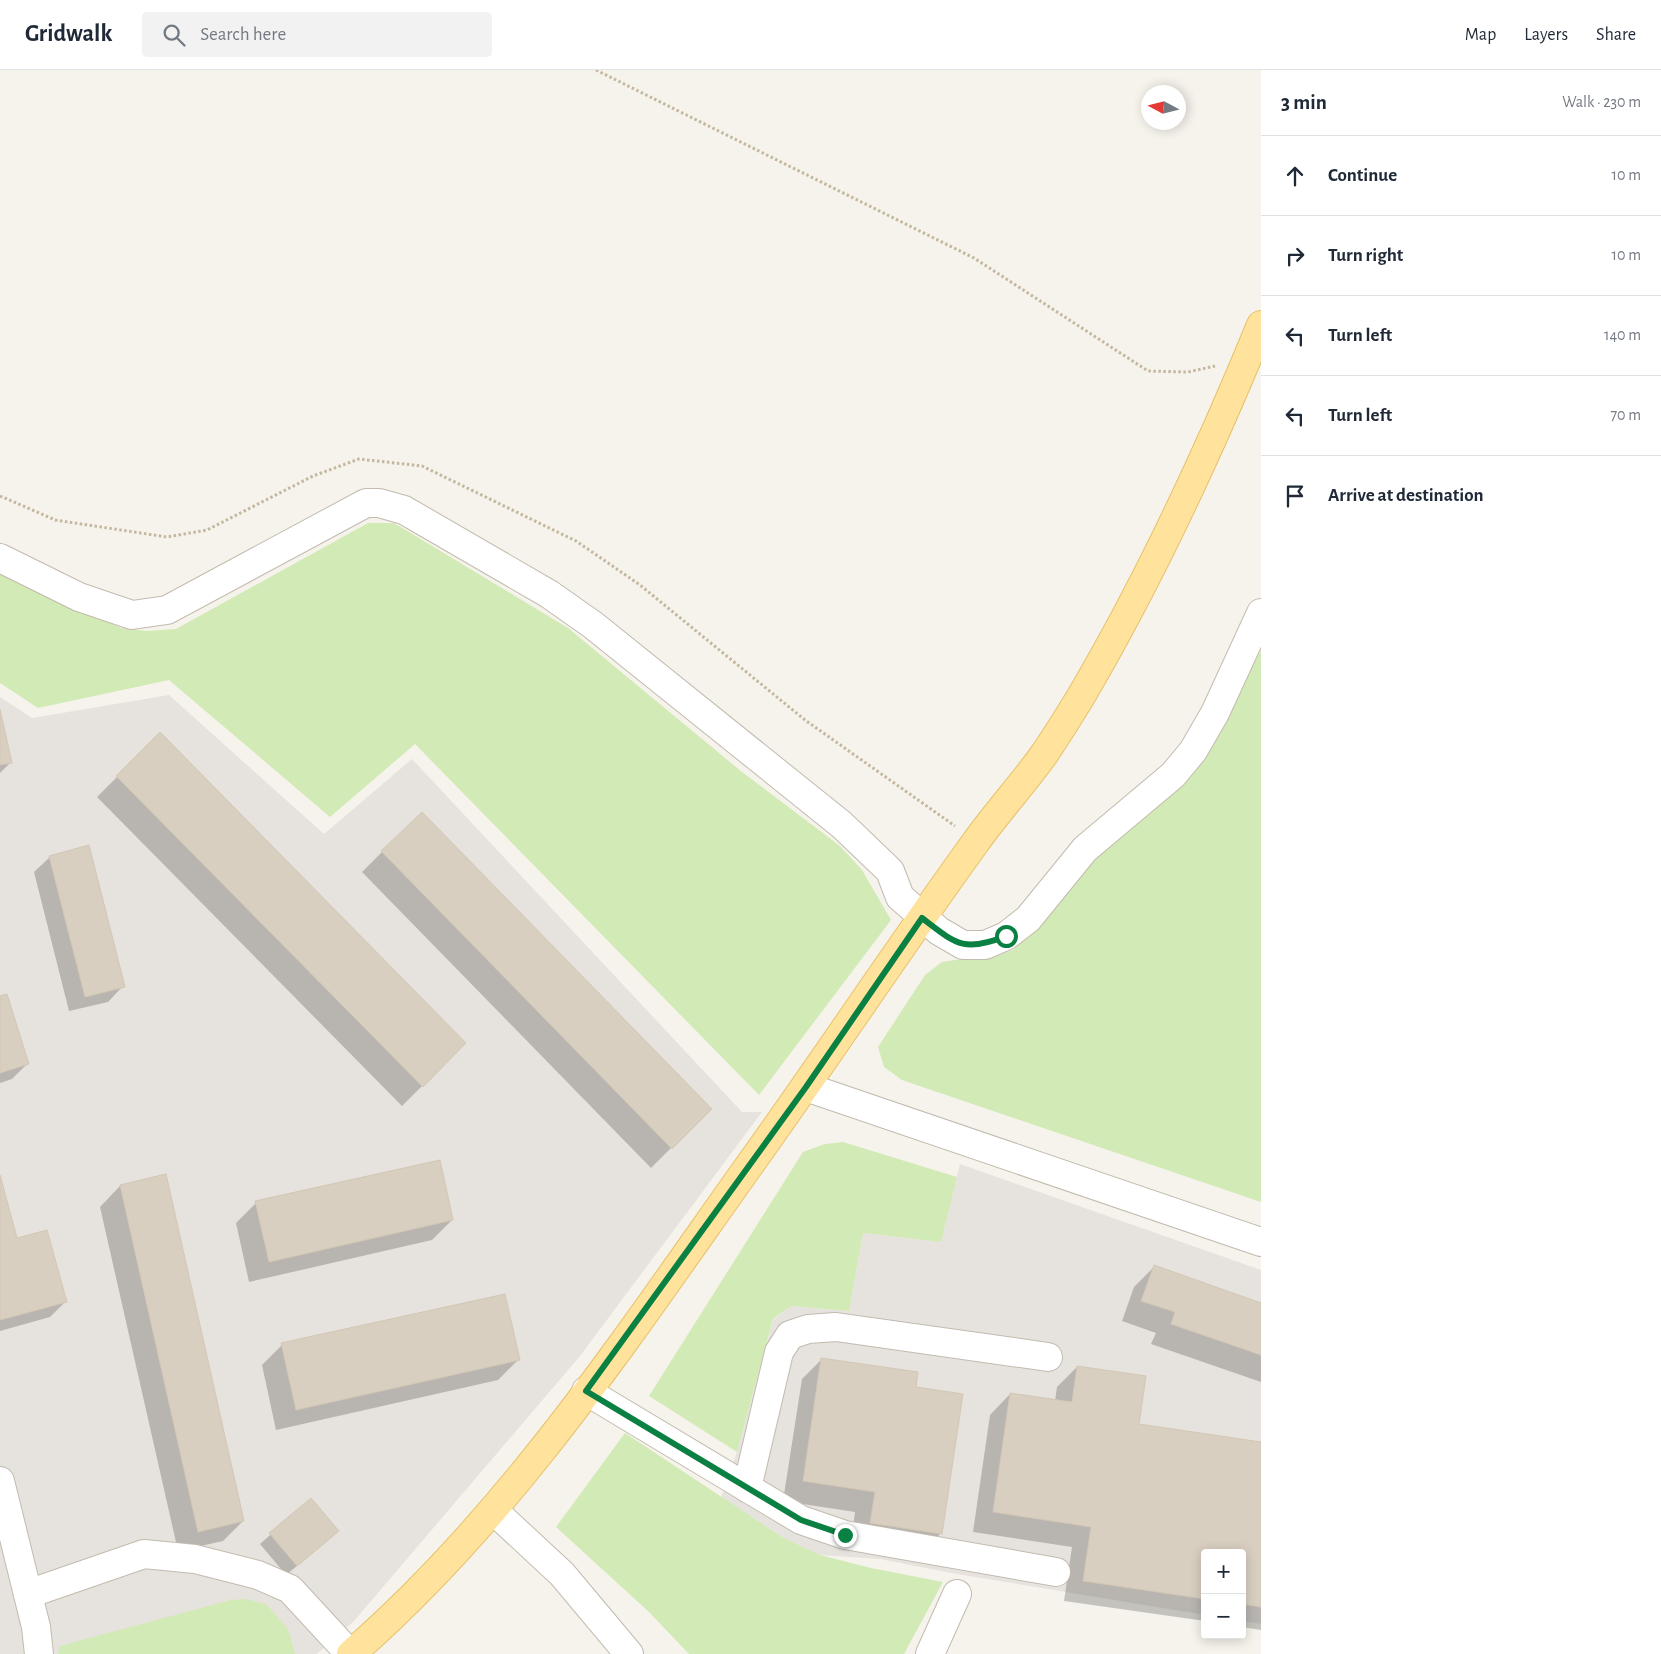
<!DOCTYPE html>
<html lang="en">
<head>
<meta charset="utf-8">
<style>
	body { margin:0; font-family:"Alegreya Sans",sans-serif; background:#f2f2f3; color:#1f2937 }
	.controls { position:absolute; right:15px; bottom:15px; display:grid; overflow:hidden; border-radius:5px; box-shadow:0 2px 12px #0003 }
	.controls button { width:45px; height:45px; display:grid; place-items:center; padding:0; border:0; border-bottom:1px solid #e0e1e3; background:#fff; color:#1f2937; font:25px sans-serif }
	.compass { position:absolute; left:1141px; top:15px; width:45px; height:45px; border-radius:50%; background:#fff; box-shadow:0 2px 12px #0003; rotate:277deg }
	.stop { position:absolute; width:15px; height:15px; margin:-11px; border:4px solid #0b8043; border-radius:50%; background:#fff }
	.stop.end { background:#0b8043; border-color:#fff; box-shadow:0 1px 5px #0008 }
	.list { margin:0; padding:0; list-style:none }
	h2 { display:flex; justify-content:space-between; align-items:center; height:65px; margin:0; padding:0 20px; font-size:21px }
	h2 small { font-size:16px; font-weight:400; color:#747a83 }
	.list li { display:grid; grid-template-columns:32px 1fr auto; gap:15px; align-items:center; box-sizing:border-box; height:80px; padding:0 20px; border-top:1px solid #e0e1e3 }
	.list b { display:block; font-size:19px; white-space:nowrap }
	.list em { font-size:16px; font-style:normal; color:#747a83 }
	.icon { flex:none; width:28px; height:28px; fill:none; stroke:currentColor; stroke-width:2; stroke-linecap:round; stroke-linejoin:round }
	.map { position:relative; flex:none; width:1261px; height:1584px; overflow:hidden }
	header { display:flex; align-items:center; gap:30px; box-sizing:border-box; height:70px; padding:0 25px; background:#fff; border-bottom:1px solid #e0e1e3 }
	header strong { font-size:24px }
	nav { display:flex; gap:28px; margin-inline-start:auto; font-size:18px }
	.search { width:350px; height:45px; background:#f2f2f3; display:flex; align-items:center; gap:12px; box-sizing:border-box; padding:0 18px; border-radius:5px; color:#747a83; font-size:19px }
	main { display:flex }
	aside { flex:1; background:#fff }
	.map>svg:first-child { display:block }
	.industrial { fill:#e6e2dd }
	.green { fill:#d2eab5 }
	.shadow { fill:#0003 }
	.building { fill:#d8cfc1; stroke:#d3c7b4 }
	.lines { fill:none; stroke-linecap:round; stroke-linejoin:round }
	.minor-casing { stroke:#c2bbae; stroke-width:30 }
	.major-casing { stroke:#e6c16a; stroke-width:30 }
	.path { stroke:#c4b79f; stroke-width:3; stroke-dasharray:2.5 2.5; stroke-linecap:butt }
	.minor { stroke:#fff; stroke-width:28 }
	.major { stroke:#ffe39c; stroke-width:28 }
	.route { stroke:#0b8043; stroke-width:6 }
</style>
</head>
<body>
<header>
<strong>Gridwalk</strong>
<div class="search"><svg class="icon" aria-label="search" viewBox="0 0 24 24"><circle cx="10" cy="10" r="6"/><path d="M15 15l6 6"/></svg>Search here</div>
<nav><a>Map</a><a>Layers</a><a>Share</a></nav>
</header>
<main>
<div class="map">
<svg width="1261" height="1584" viewBox="0 0 1261 1584">
	<rect width="100%" height="100%" fill="#f6f3ec"/>
	<g class="industrial">
		<path d="M169,625l155,139 88,-75 330,353h20l-182,244 -226,265 -37,33h-317v-957l32,21z"/>
		<path d="M960,1094l301,106v354l-19,-3v-68h-37v62l-254,-42 -71,-14 -60,-4 -38,-18 -61,-40 16,-45 36,-132 18,-14 58,5 14,-78 78,9z"/>
	</g>
	<g class="green">
		<path d="M368,453h26l174,105 174,144 98,74 22,24 29,50 -132,175 -344,-351 -85,73 -161,-137 -131,28 -38,-25v-114l121,59 26,3 29,-2z"/>
		<path d="M1261,580v552l-359,-122 -18,-13 -6,-20 47,-72 17,-13 26,-4h24l21,-8 85,-101 110,-97z"/>
		<path d="M843,1072l114,35 -16,65 -78,-9 -14,78 -58,-5 -18,13 -36,133 -88,-56 154,-244 22,-8z"/>
		<path d="M625,1363l157,104 38,18 51,13 72,14 -39,72h-215l-40,-42 -93,-85z"/>
		<path d="M245,1529l21,5 22,25 7,25h-237l2,-8 171,-46z"/>
	</g>
	<g class="shadow">
		<path d="M0,644l11,48 -11,11z"/>
		<path d="M160,664l305,309 -63,63 -305,-309z"/>
		<path d="M382,782l328,257 -59,59 -289,-296z"/>
		<path d="M50,787l73,129 -15,16 -39,9 -35,-139z"/>
		<path d="M0,927l27,67 -15,15 -12,4z"/>
		<path d="M0,1109l16,60 49,63 -15,15 -50,14z"/>
		<path d="M120,1116l123,335 -20,20 -45,10 -78,-344z"/>
		<path d="M256,1133l196,17 -20,20 -183,42 -13,-59z"/>
		<path d="M1154,1197l107,37v78l-110,-38 5,-11 -34,-12 12,-34z"/>
		<path d="M282,1275l236,15 -20,20 -222,50 -14,-65z"/>
		<path d="M822,1289l92,29 27,145 -21,21 -69,-11 4,-31 -72,-11 19,-122z"/>
		<path d="M1077,1297l60,58 124,18v187l-19,-3v-74h-37v68l-141,-20 8,-54 -99,-15 17,-117 20,-21 45,7 2,-14z"/>
		<path d="M311,1429l16,42 -41,34 -26,-31z"/>
	</g>
	<g class="building">
		<path d="M0,639l12,54 -12,2z"/>
		<path d="M160,662l306,311 -43,44 -307,-311z"/>
		<path d="M422,742l290,297 -40,40 -291,-298z"/>
		<path d="M89,775l36,142 -40,10 -36,-141z"/>
		<path d="M7,924l22,70 -29,9v-77z"/>
		<path d="M440,1090l13,60 -184,42 -14,-61z"/>
		<path d="M166,1104l78,347 -46,11 -78,-347z"/>
		<path d="M0,1105l17,63 30,-8 20,72 -67,18z"/>
		<path d="M1154,1195l107,38v52l-90,-31 4,-12 -34,-11z"/>
		<path d="M505,1224l15,66 -224,50 -15,-67z"/>
		<path d="M821,1288l97,14 -2,15 47,7 -21,140 -72,-11 5,-31 -72,-11z"/>
		<path d="M1077,1296l69,10 -7,48 122,18v165l-19,-3v-51h-37v46l-122,-18 8,-54 -98,-15 17,-119 62,9z"/>
		<path d="M311,1428l28,33 -42,35 -28,-33z"/>
	</g>
	<g class="lines">
		<defs>
			<g id="minor">
				<path d="M0,488l79,39 53,18 35,-5 199,-107h13l25,7 145,84 44,31 249,200 48,46 10,26 39,34 24,14h22l21,-9 22,-17 57,-70 88,-74 20,-24 22,-38 46,-100"/>
				<path d="M806,1017l455,155"/>
				<path d="M586,1321l215,129 44,15 211,37"/>
				<path d="M0,1411l36,146 3,27"/>
				<path d="M747,1418l32,-136 11,-17 18,-6 28,-2 212,30"/>
				<path d="M493,1440l69,64 67,80"/>
				<path d="M28,1524l116,-40 51,5 63,16 32,14 60,65"/>
				<path d="M930,1584l27,-60"/>
			</g>
			<path id="major" d="M351,1584c160,-139 278,-320 400,-491 76,-106 148,-215 224,-320 22,-31 48,-59 70,-90 12,-18 24,-37 35,-55 70,-119 129,-246 181,-373"/>
		</defs>
		<use href="#minor" class="minor-casing"/>
		<use href="#major" class="major-casing"/>
		<g class="path">
			<path d="M596,0l378,188 174,113 40,1 27,-6"/>
			<path d="M0,426l55,24 112,17 40,-7 106,-54 46,-17 63,7 154,75 64,44 165,135 150,106"/>
		</g>
		<use href="#minor" class="minor"/>
		<use href="#major" class="major"/>
	</g>
	<g class="lines">
		<path class="route" d="M845,1465l-44,-15 -215,-129 220,-304 116,-169c34,26 42,35 84,18"/>
	</g>
</svg>
<div class="controls">
<button>+</button>
<button>−</button>
</div>
<svg class="compass" viewBox="-18 -18 36 36"><path d="M0-13l5 13h-10z" fill="#e53935"/><path d="M0 13l5-13h-10z" fill="#747a83"/></svg>
<div class="stop" style="left:1006px;top:866px"></div>
<div class="stop end" style="left:845px;top:1465px"></div>
</div>
<aside>
<h2>3 min<small>Walk · 230 m</small></h2>
<ul class="list">
<li><svg class="icon" aria-label="ahead" viewBox="0 0 24 24"><path d="M12 20V5M6 11l6-6 6 6"/></svg><div><b>Continue</b></div><em>10 m</em></li>
<li><svg class="icon" aria-label="right" viewBox="0 0 24 24"><path d="M7 20v-9h11M14 6l5 5-5 5"/></svg><div><b>Turn right</b></div><em>10 m</em></li>
<li><svg class="icon" aria-label="left" viewBox="0 0 24 24"><path d="M17 20v-9H6M10 6l-5 5 5 5"/></svg><div><b>Turn left</b></div><em>140 m</em></li>
<li><svg class="icon" aria-label="left" viewBox="0 0 24 24"><path d="M17 20v-9H6M10 6l-5 5 5 5"/></svg><div><b>Turn left</b></div><em>70 m</em></li>
<li><svg class="icon" aria-label="arrive" viewBox="0 0 24 24"><path d="M6 21V4h12l-3 4 3 4H6"/></svg><div><b>Arrive at destination</b></div></li>
</ul>
</aside>
</main>
</body>
</html>
